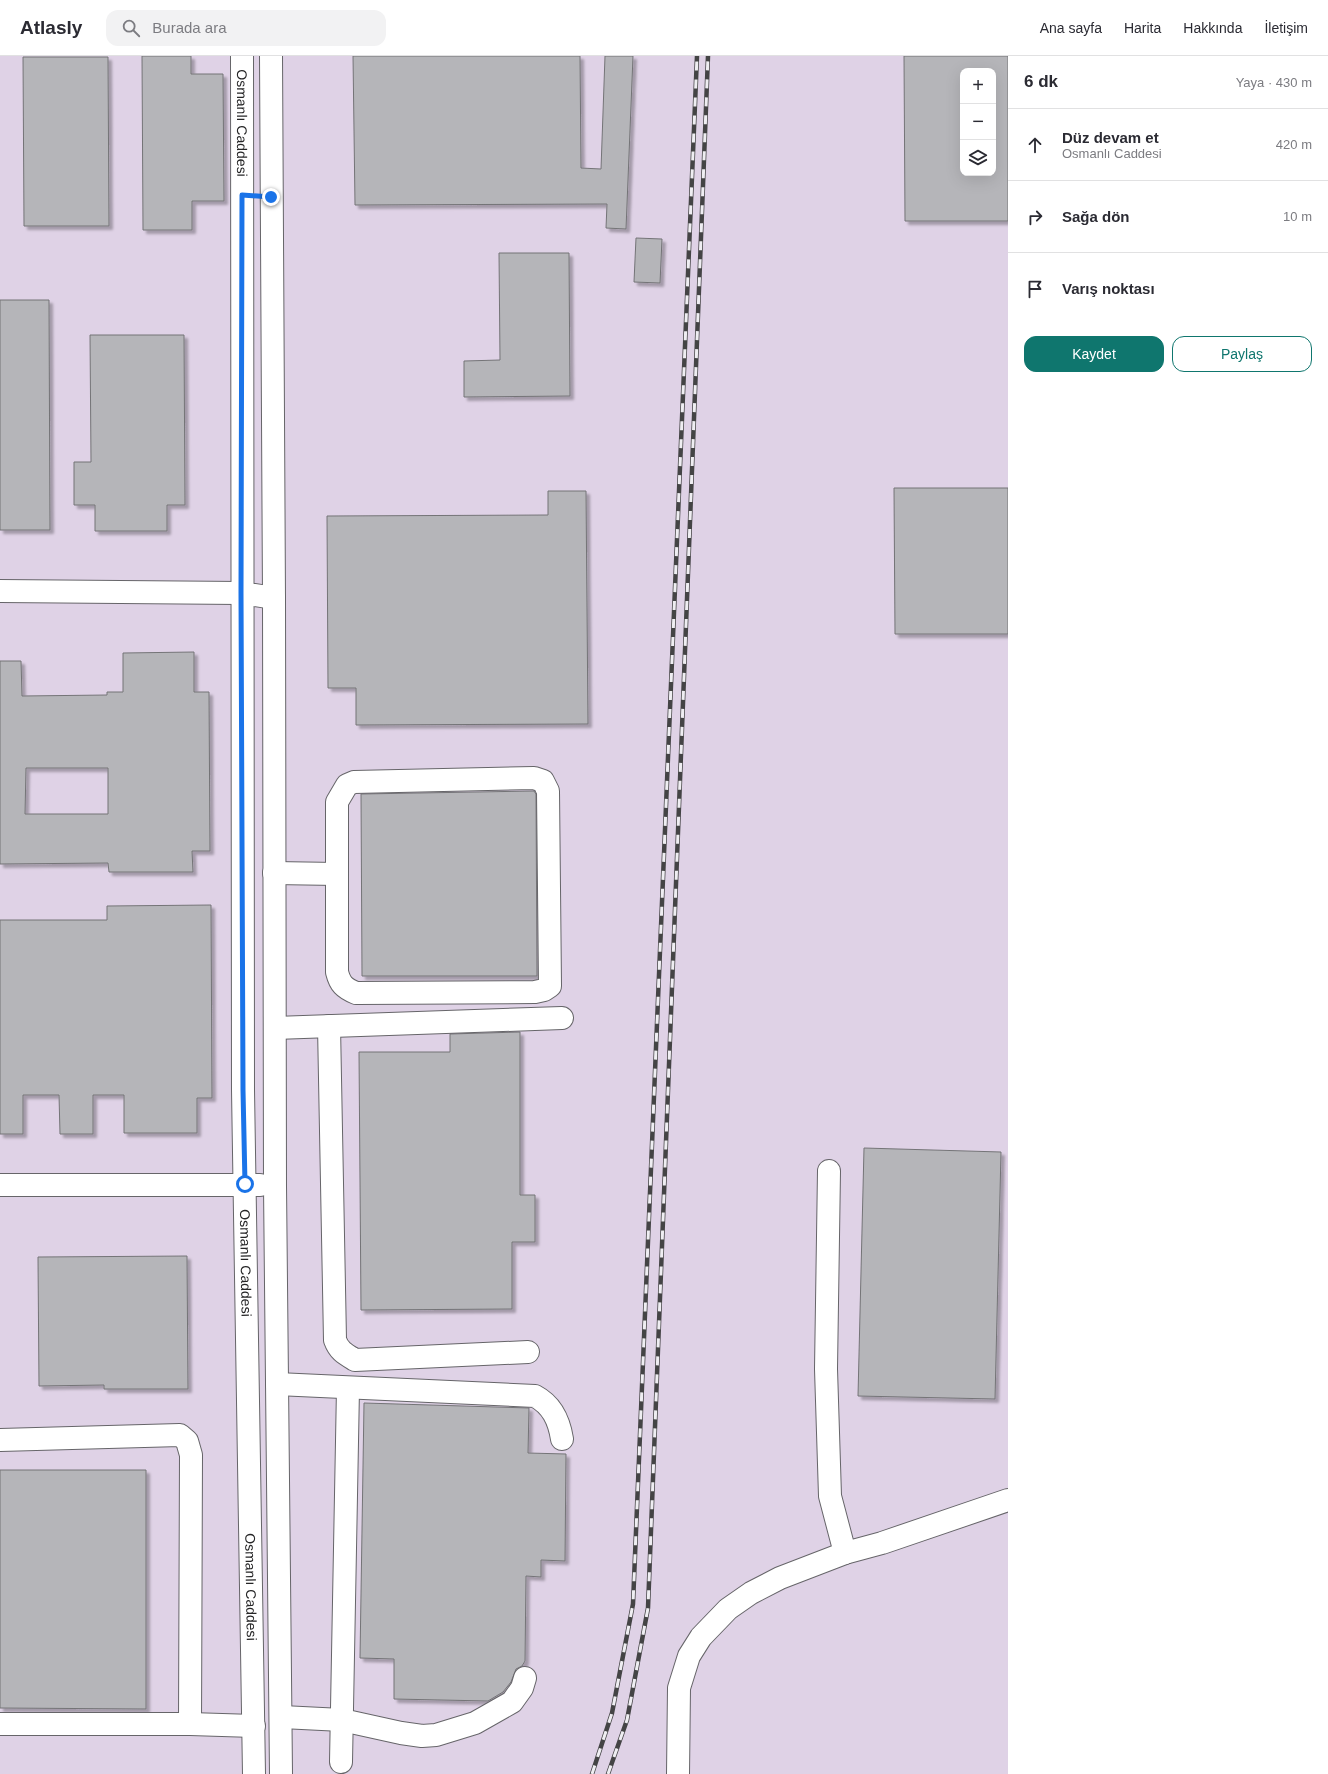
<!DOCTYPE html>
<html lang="tr">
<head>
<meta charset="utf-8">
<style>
	body { margin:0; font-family:Helvetica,sans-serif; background:#f2f2f3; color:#2b2b33 }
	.controls { position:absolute; right:12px; top:12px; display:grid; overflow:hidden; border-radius:8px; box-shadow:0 4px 16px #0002 }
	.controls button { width:36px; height:36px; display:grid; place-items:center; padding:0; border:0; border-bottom:1px solid #e1e1e2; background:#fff; color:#2b2b33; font:20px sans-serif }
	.stop { position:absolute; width:12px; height:12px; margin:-9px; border:3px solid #1a73e8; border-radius:50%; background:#fff }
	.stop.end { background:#1a73e8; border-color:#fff; box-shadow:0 1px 4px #0008 }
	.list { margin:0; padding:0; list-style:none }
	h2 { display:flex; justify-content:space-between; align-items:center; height:52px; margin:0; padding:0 16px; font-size:17px }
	h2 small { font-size:13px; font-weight:400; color:#7c7c81 }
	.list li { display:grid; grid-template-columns:26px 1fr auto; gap:12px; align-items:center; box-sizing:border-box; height:72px; padding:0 16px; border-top:1px solid #e1e1e2 }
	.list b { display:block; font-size:15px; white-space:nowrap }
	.list p { margin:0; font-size:13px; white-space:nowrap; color:#7c7c81 }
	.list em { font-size:13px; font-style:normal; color:#7c7c81 }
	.actions { display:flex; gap:8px; padding:12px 16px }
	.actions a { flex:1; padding:9px 0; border:1px solid #0f766e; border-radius:12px; text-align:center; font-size:14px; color:#0f766e }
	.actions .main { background:#0f766e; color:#fff }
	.icon { flex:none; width:22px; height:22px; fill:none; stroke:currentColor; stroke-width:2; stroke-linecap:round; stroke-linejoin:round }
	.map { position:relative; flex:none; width:1008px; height:1718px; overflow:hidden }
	header { display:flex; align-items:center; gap:24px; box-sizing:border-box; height:56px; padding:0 20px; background:#fff; border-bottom:1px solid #e1e1e2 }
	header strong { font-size:19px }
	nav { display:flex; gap:22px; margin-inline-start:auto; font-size:14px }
	.search { width:280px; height:36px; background:#f2f2f3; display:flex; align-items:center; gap:10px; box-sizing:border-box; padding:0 14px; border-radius:12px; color:#7c7c81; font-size:15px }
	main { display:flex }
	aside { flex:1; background:#fff }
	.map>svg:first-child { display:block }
	.industrial { fill:#dfd2e6; fill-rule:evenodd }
	.building { fill:#b5b5b9; stroke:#747477; fill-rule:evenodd; filter:url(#shadow) }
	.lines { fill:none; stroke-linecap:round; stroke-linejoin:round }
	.minor-casing { stroke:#666569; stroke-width:24 }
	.minor { stroke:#fff; stroke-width:22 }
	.rail-casing { stroke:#444445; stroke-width:4.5 }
	.rail { stroke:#efeef2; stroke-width:3; stroke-dasharray:9; stroke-linecap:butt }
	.route { stroke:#1a73e8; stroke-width:5 }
	.labels { text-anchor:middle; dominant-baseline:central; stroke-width:3.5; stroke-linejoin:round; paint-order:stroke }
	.street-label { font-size:14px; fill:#252526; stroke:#efeef2 }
</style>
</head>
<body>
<header>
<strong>Atlasly</strong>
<div class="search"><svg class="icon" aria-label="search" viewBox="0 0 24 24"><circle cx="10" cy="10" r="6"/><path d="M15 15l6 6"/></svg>Burada ara</div>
<nav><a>Ana sayfa</a><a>Harita</a><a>Hakkında</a><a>İletişim</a></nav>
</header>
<main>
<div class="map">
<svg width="1008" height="1718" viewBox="0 0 1008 1718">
	<defs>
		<filter id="shadow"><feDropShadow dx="3.5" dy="3.5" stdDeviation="1" flood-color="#0004"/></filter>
	</defs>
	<rect width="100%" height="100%" fill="#e2e1e4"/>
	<path class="industrial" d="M0,0h1008v1718h-1008zM963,15h30v102h-30z"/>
	<g class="building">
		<path d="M142,0h49v18h32l1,127h-32v29h-49z"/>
		<path d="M353,0h227l1,112 20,1 4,-113h28l-7,173 -20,-1 1,-24 -252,1z"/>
		<path d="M904,0h104v165h-103zM963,15h30v102h-30z"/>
		<path d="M23,1h85l1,169h-85z"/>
		<path d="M636,182l26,1 -2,44 -26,-1z"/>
		<path d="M499,197h70l1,143 -106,1v-36l36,-1z"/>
		<path d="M0,244h49l1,230h-50z"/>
		<path d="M90,279h94l1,170h-18v26h-72v-26h-21v-43h17z"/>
		<path d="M894,432h114v146h-113z"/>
		<path d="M548,435h38l2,233 -232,1v-37h-28l-1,-172 221,-1z"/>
		<path d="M194,596v40h15l1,159h-18l1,21h-84l-1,-9 -108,1v-203h21l1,35 85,-1v-3h16v-39zM26,712h82v46h-83z"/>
		<path d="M534,735l2,3 1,182h-175l-1,-182z"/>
		<path d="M211,849l1,193h-15v35h-73v-38h-31v39h-33l-1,-39h-36v39h-23v-214h107v-14z"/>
		<path d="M520,976v163h15v47h-23v67l-151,1 -2,-258h91v-18z"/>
		<path d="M864,1092l137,4 -6,247 -137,-3z"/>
		<path d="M187,1200l1,133h-84v-4l-65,1 -1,-129z"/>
		<path d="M364,1347l165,5 -1,45 38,1 -1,107 -24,-1v17l-15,-1 -1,85 -3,5 -6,3 -5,13 -8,10 -15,9 -94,-2v-40l-34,-1z"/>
		<path d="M0,1414h146v239l-146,-1z"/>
	</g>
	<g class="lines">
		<defs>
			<g id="minor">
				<path id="s1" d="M242,0l1,1034 11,684"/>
				<path d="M271,0l3,542 1,588 6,588"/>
				<path d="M0,535l241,2 33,5"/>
				<path d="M534,722l9,3 5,10 2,195 -6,4 -9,2 -179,1c-12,-5 -16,-9 -19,-21v-170l10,-17 7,-3z"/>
				<path d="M274,817l63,1"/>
				<path d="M329,970l6,314c4,11 10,14 20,20l173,-8"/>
				<path d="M275,972l287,-10"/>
				<path d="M829,1115l-3,198 4,127 15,57"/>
				<path d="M0,1129h260"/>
				<path d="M277,1328l258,12c17,9 24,24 27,43"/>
				<path d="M0,1384l180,-5 7,6 4,14 -1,269"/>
				<path d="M282,1661l60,3 59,13 21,3 14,-1 39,-12 37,-21 10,-14 3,-10"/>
				<path d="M0,1668h190l64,2"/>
				<path d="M341,1706l7,-374"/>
				<path d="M678,1718l1,-86 10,-32 12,-19 27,-28 23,-16 29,-15 65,-25 37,-10 126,-43"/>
			</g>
		</defs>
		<use href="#minor" class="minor-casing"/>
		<use href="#minor" class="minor"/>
		<defs>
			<g id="rail">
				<path d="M592,1718l20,-61 21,-109 64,-1548"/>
				<path d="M608,1718l19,-54 21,-112 60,-1552"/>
			</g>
		</defs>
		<use href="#rail" class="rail-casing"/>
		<use href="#rail" class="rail"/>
	</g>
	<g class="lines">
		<path class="route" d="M245,1128l-2,-94 -2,-497 1,-398 29,2"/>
	</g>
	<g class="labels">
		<g class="street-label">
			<text stroke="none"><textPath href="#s1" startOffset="67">Osmanlı Caddesi</textPath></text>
			<text stroke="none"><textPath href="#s1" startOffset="1207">Osmanlı Caddesi</textPath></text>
			<text stroke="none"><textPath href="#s1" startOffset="1531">Osmanlı Caddesi</textPath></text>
		</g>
	</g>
</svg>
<div class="controls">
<button>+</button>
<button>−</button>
<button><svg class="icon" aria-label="layers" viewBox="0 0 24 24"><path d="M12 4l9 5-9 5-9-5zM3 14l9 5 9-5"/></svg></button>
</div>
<div class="stop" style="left:245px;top:1128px"></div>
<div class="stop end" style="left:271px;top:141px"></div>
</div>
<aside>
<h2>6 dk<small>Yaya · 430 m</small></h2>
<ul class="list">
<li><svg class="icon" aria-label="ahead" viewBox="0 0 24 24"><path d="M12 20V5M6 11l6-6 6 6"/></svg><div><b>Düz devam et</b><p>Osmanlı Caddesi</p></div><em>420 m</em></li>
<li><svg class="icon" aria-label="right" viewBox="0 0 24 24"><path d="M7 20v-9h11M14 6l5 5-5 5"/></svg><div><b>Sağa dön</b></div><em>10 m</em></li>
<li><svg class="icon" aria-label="arrive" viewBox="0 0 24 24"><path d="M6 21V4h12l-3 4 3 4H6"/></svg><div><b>Varış noktası</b></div></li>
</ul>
<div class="actions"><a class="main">Kaydet</a><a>Paylaş</a></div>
</aside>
</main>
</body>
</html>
